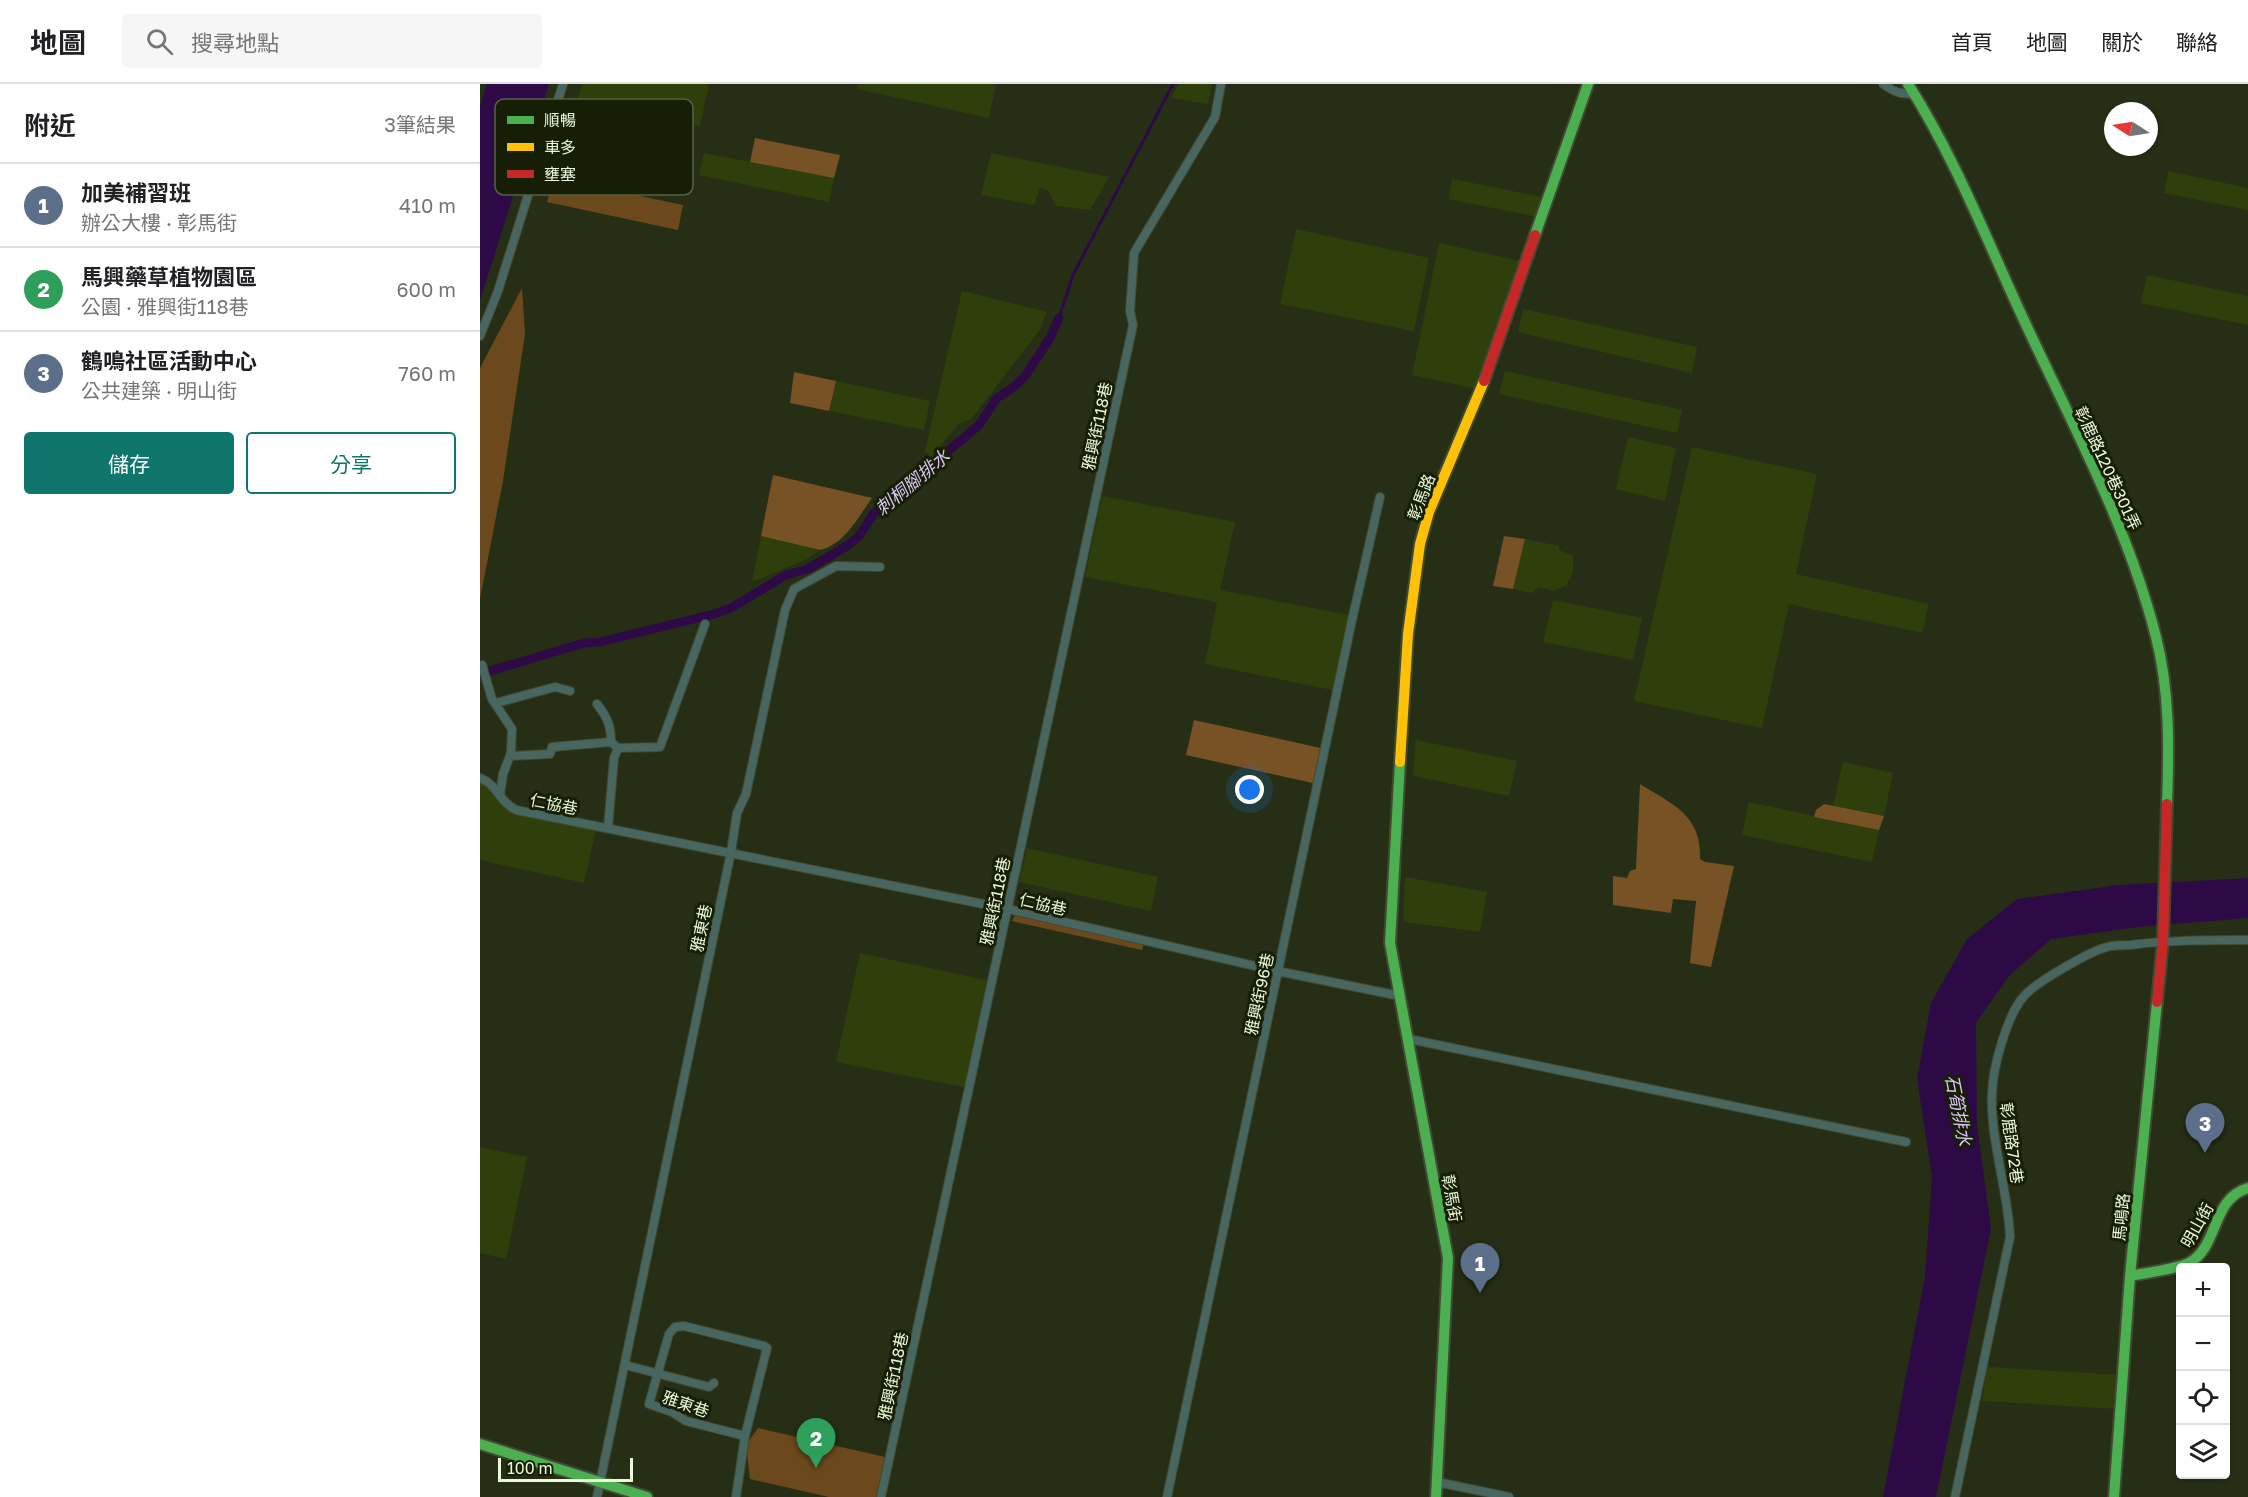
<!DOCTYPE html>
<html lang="zh-TW">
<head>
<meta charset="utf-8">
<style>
	body { margin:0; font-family:"Golos Text","Noto Sans TC",sans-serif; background:#f6f6f6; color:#202124 }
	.controls { position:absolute; right:18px; bottom:18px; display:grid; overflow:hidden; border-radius:6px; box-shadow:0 2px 4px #0004 }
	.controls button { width:54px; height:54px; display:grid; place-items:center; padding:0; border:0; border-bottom:2px solid #e0e0e0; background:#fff; color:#202124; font:30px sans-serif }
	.compass { position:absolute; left:1624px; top:18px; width:54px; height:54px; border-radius:50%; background:#fff; box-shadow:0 2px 4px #0004; rotate:282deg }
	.scale { position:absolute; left:18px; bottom:15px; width:135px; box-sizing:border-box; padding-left:6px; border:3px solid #ecfad9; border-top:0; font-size:16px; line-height:21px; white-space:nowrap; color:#ecfad9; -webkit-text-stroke:4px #161f06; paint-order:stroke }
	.you { position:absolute; left:770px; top:706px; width:21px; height:21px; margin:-15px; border:4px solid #fff; border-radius:50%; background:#1a73e8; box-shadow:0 0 0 9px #1a73e833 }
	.badge { display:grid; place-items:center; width:39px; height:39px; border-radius:50%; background:#0f766e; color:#fff; font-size:20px; font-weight:700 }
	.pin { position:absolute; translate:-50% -50px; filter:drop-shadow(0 2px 3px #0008) }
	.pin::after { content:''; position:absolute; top:32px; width:21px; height:18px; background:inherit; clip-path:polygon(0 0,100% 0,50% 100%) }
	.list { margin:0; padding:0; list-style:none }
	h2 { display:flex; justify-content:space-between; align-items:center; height:78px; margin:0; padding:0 24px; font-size:26px }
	h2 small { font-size:20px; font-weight:400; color:#757577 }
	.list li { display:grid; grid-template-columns:39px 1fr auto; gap:18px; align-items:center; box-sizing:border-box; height:84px; padding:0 24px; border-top:2px solid #e0e0e0 }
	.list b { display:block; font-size:22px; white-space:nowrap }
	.list p { margin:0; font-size:20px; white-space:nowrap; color:#757577 }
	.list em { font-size:20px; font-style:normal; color:#757577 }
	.actions { display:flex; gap:12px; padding:18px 24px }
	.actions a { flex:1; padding:14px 0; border:2px solid #0f766e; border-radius:6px; text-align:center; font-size:21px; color:#0f766e }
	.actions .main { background:#0f766e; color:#fff }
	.icon { flex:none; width:33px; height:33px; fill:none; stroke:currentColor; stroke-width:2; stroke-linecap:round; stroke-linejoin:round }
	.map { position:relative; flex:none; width:1768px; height:1413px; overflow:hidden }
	header { display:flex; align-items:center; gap:36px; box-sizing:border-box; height:84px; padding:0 30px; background:#fff; border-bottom:2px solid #e0e0e0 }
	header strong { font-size:28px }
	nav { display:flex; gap:33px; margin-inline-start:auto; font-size:21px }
	.search { width:420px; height:54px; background:#f6f6f6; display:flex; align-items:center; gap:15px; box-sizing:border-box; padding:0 21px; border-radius:6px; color:#757577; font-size:22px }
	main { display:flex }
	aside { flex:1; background:#fff }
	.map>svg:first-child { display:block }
	.built { fill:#2e3f0b }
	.green { fill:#6c491d }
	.forest { fill:#775225 }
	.water { fill:#2d0a45 }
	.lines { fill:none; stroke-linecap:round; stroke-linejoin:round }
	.stream { stroke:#2d0a45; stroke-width:3 }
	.canal { stroke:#2d0a45; stroke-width:9 }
	.street-casing { stroke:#414933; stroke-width:10 }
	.fast-casing { stroke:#414933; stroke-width:14 }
	.slow-casing { stroke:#414933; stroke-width:14 }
	.jam-casing { stroke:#414933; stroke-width:14 }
	.street { stroke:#486660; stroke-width:8 }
	.fast { stroke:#4caf50; stroke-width:10 }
	.slow { stroke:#ffc107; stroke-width:10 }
	.jam { stroke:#c62828; stroke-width:10 }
	.labels { text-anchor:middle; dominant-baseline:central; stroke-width:6; stroke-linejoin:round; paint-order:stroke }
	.street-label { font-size:16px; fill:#ecfad9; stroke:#161f06 }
	.water-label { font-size:18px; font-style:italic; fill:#dbc5f5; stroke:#161f06 }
	.key { fill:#161f06; stroke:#566145; stroke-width:1.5 }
	.key-label { font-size:16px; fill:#ecfad9 }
</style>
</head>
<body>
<header>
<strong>地圖</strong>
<div class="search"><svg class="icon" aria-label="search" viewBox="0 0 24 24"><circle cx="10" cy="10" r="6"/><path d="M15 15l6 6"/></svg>搜尋地點</div>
<nav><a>首頁</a><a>地圖</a><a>關於</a><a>聯絡</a></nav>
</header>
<main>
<aside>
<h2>附近<small>3筆結果</small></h2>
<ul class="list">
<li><span class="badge" style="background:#5c6f8a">1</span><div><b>加美補習班</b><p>辦公大樓 · 彰馬街</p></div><em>410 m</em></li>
<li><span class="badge" style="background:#2e9e5b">2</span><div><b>馬興藥草植物園區</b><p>公園 · 雅興街118巷</p></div><em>600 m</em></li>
<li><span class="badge" style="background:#5c6f8a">3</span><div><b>鶴鳴社區活動中心</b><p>公共建築 · 明山街</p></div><em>760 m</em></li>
</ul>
<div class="actions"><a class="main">儲存</a><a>分享</a></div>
</aside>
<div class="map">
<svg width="1768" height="1413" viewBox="0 0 1768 1413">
	<rect width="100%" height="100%" fill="#262f15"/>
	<g class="built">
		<path d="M102,0h127l-9,42 -123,-25z"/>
		<path d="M378,0h138l-7,34 -132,-29z"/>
		<path d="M699,0h33l-4,20 -37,-6z"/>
		<path d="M224,69l130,25 -5,24 -130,-27z"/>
		<path d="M511,69l118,24 -19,33 -34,-4 -8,-16 -8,-2 -6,17 -53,-10z"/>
		<path d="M1688,87l80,17v22l-84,-17z"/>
		<path d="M972,95l96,19 -6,20 -94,-19z"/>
		<path d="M816,145l133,29 -15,73 -134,-27z"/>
		<path d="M959,159l90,20 -47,127 -70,-15z"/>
		<path d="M1667,191l101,21v29l-107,-22z"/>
		<path d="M482,207l85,21 -8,19 -67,87 -14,7 -27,32 -6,-6z"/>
		<path d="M1043,225l174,38 -5,26 -174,-41z"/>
		<path d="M1025,287l177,39 -5,23 -178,-39z"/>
		<path d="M356,297l94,20 -6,29 -95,-19z"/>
		<path d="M1148,353l48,11 -11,53 -49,-12z"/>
		<path d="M1212,363l125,27 -21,100 133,30 -7,29 -133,-29 -27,124 -128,-27z"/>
		<path d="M622,412l133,26 -15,68 134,26 -17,75 -132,-27 12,-62 -132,-25z"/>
		<path d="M281,452l59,14 -13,9 -55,23z"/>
		<path d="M1045,455l34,7v4l14,6v17l-7,12 -12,6 -16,-4 -5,6 -20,-4z"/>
		<path d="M1073,516l89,18 -9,42 -90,-18z"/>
		<path d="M936,656l101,21 -8,35 -96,-20z"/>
		<path d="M1363,678l50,11 -9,43 -51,-10z"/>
		<path d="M0,694l16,6 6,12 10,11 85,17 -13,59 -104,-23z"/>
		<path d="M1269,718l130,28 -7,32 -130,-27z"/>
		<path d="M547,764l131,29 -7,34 -132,-29z"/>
		<path d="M925,793l82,15 -7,40 -74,-10 -3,-3z"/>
		<path d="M380,869l130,28 -22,107 -132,-26z"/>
		<path d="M0,1063l47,10 -21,102 -26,-6z"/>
		<path d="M1507,1283l136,8 -4,34 -137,-8z"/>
	</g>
	<g class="green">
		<path d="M74,94l129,27 -5,25 -131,-28z"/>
		<path d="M42,204l3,46 -22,147 -23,118v-231z"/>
		<path d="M536,830l128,29 -2,7 -130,-29z"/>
		<path d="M278,1344l127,29 -8,40h-48l-79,-18 -4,-34z"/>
	</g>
	<g class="forest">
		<path d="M275,54l85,17 -6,23 -84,-16z"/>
		<path d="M314,288l42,9 -7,30 -39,-8z"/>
		<path d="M293,391l99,23c-13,18 -28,47 -52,52l-59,-14z"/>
		<path d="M1024,452l21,3 -12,50 -20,-3z"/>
		<path d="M714,636l131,29 -8,35 -131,-29z"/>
		<path d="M1160,700c32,20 62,31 60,75l5,3 29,4 -23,101 -21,-4 6,-62 -23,-2 -2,14 -58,-8v-29l14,2 3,-7 6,-2z"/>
		<path d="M1344,720l60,12 -5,14 -65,-13 2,-7z"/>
	</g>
	<g class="water">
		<path d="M7,0h62l-69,216v-194z"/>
		<path d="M1768,794v40l-109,9 -88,12 -42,37 -33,47 1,100 14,106 -55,268h-53l42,-221 7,-99 -15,-99 14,-75 36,-64 50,-40 102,-14z"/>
	</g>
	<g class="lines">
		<path class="stream" d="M579,234l14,-43 100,-191"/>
		<path class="canal" d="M0,590l104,-31 16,-1 114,-28 17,-6 55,-33 22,-6 39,-23 12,-10 15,-23 104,-87 19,-28 17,-11 11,-11 25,-38 9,-20"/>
		<defs>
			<g id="street">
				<path d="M1403,0c10,7 17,11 29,9"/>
				<path d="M0,252l18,-45 65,-207"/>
				<path d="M2,581l10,34 20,30 -1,24 -8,21 -3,21"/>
				<path d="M16,619l59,-16 15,4"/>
				<path d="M117,620c10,13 14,21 14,38"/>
				<path d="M30,672l40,-2 2,-7 59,-5 7,6"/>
				<path d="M0,694c18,7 18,23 36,32l492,99 269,62 123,25"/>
				<path d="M128,744l6,-70 4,-10 42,-1 45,-123"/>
				<path d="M929,955l497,103"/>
				<path d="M145,1281l84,22 5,-4"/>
				<path d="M957,1398l72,15"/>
				<path d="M117,1413l134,-645 6,-39 9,-19 39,-184 9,-21 42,-23 44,1"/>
				<path d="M256,1413l9,-61 22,-88 -3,-2 -80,-20 -9,1 -6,7 -20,70 23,8 14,9 59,15"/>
				<path d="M401,1413l252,-1172 -3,-14 4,-58 81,-136 6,-33"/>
				<path d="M687,1413l185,-877 28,-123"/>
				<path d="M1475,1413l55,-260c-2,-48 -20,-96 -18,-144 1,-26 15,-79 33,-98 12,-13 65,-44 82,-48 7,-2 16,-2 23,-2 39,-5 78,-5 118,-5"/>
			</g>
			<g id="fast">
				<path d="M1428,0c46,72 78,154 114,232 48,104 106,210 134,321 14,54 13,112 11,167"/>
				<path d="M1055,151l53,-151"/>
				<path d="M920,678l-10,181 58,315 -12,239"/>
				<path d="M1650,1192c15,-3 47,-7 59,-13 30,-16 22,-64 59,-75"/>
				<path d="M0,1360l167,53"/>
				<path d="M1634,1413l16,-221 27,-274"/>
			</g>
			<path id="slow" d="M920,678l8,-128 12,-90 9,-32 55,-131"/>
			<g id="jam">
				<path d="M1004,297l51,-146"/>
				<path d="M1677,918l6,-61 4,-137"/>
			</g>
		</defs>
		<use href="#street" class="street-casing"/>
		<use href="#fast" class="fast-casing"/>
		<use href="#slow" class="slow-casing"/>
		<use href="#jam" class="jam-casing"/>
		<use href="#street" class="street"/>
		<use href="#fast" class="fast"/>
		<use href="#slow" class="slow"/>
		<use href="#jam" class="jam"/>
	</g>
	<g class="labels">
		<g class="street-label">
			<text transform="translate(617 342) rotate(-78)">雅興街118巷</text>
			<text transform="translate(1628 384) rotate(65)">彰鹿路120巷301弄</text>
			<text transform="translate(941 413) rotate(-69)">彰馬路</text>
			<text transform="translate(74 720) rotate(11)">仁協巷</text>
			<text transform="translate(515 817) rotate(-78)">雅興街118巷</text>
			<text transform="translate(563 820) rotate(13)">仁協巷</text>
			<text transform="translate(221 844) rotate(-78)">雅東巷</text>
			<text transform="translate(779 910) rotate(-78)">雅興街96巷</text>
			<text transform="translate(1532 1059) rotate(82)">彰鹿路72巷</text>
			<text transform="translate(972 1114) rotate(80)">彰馬街</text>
			<text transform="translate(1641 1133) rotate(-84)">馬鳴路</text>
			<text transform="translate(1717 1141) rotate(-61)">明山街</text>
			<text transform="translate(413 1292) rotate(-78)">雅興街118巷</text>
			<text transform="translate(206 1320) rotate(19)">雅東巷</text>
		</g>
		<g class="water-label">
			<text transform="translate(432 398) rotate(-40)">刺桐腳排水</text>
			<text transform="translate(1479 1026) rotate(79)">石筍排水</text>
		</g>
	</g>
	<rect x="15" y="15" width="198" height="96" rx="9" class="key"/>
	<rect x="27" y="32" width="27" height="8" fill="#4caf50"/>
	<rect x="27" y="59" width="27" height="8" fill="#ffc107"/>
	<rect x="27" y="86" width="27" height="8" fill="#c62828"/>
	<g class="key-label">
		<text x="64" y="42">順暢</text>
		<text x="64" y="69">車多</text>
		<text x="64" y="96">壅塞</text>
	</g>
</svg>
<div class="controls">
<button>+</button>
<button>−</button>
<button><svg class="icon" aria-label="locate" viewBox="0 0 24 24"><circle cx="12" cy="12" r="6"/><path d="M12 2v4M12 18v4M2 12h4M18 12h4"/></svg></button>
<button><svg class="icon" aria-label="layers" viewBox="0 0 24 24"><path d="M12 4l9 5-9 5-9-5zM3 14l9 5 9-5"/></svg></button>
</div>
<svg class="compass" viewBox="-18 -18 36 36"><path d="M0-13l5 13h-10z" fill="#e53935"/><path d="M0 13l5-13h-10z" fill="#757577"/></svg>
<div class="scale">100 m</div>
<div class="you"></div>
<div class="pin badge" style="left:1000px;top:1209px;background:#5c6f8a">1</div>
<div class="pin badge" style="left:336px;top:1384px;background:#2e9e5b">2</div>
<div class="pin badge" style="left:1725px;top:1069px;background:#5c6f8a">3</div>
</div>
</main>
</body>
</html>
